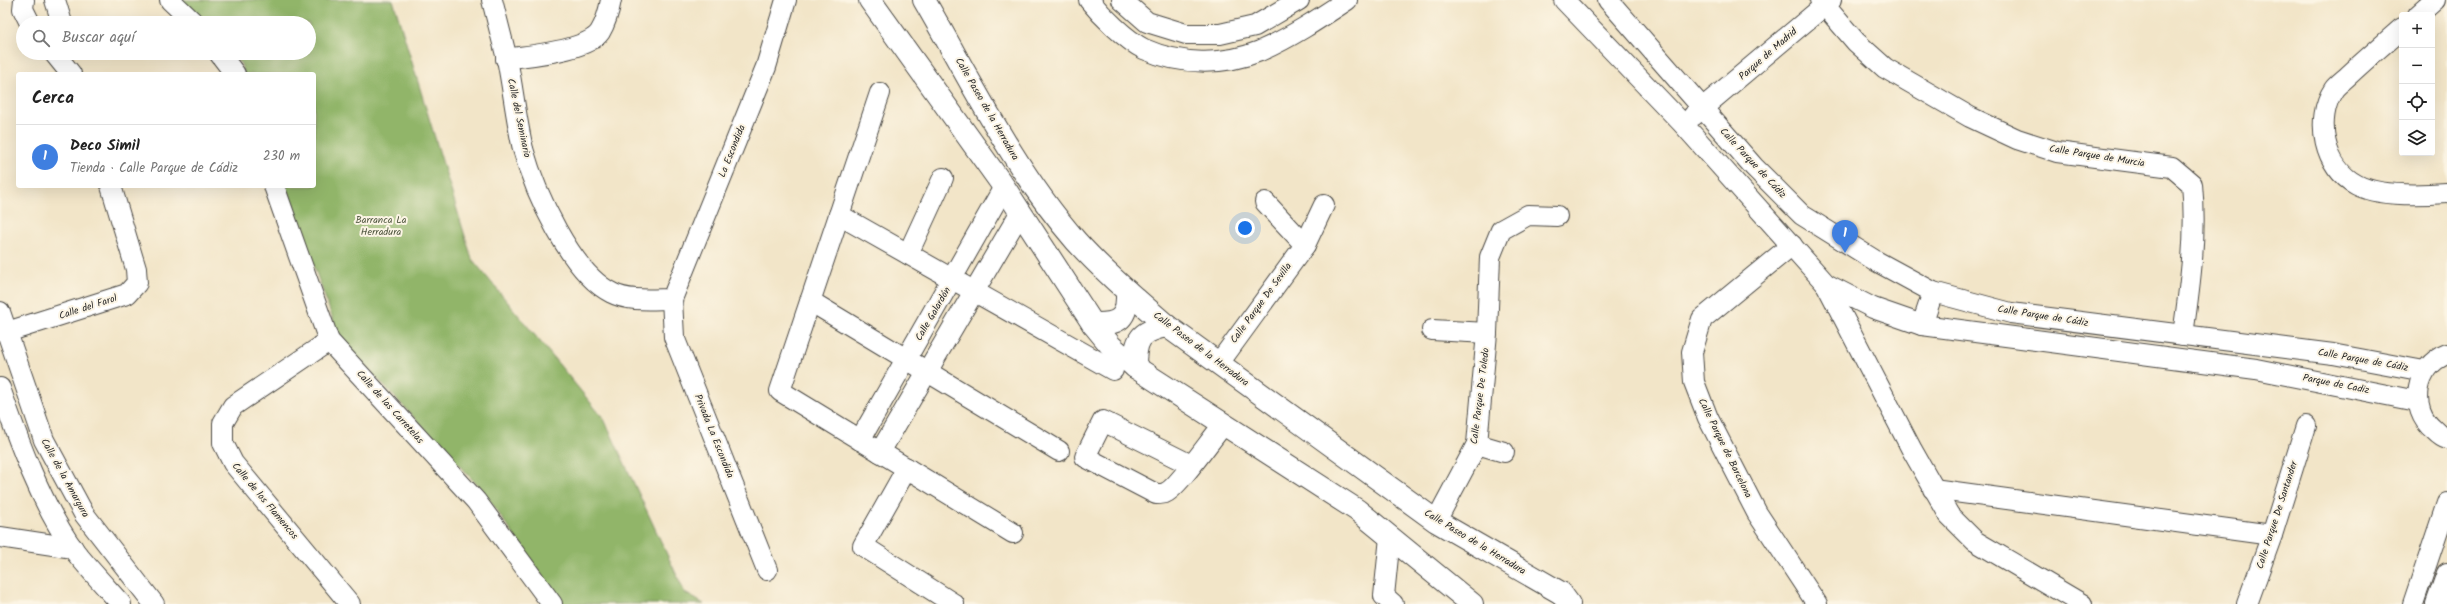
<!DOCTYPE html>
<html lang="es">
<head>
<meta charset="utf-8">
<style>
	body { margin:0; font-family:Kalam,sans-serif; background:#f2f2f2; color:#222 }
	.controls { position:absolute; right:12px; top:12px; display:grid; overflow:hidden; border-radius:4px; box-shadow:0 4px 16px #0002 }
	.controls button { width:36px; height:36px; display:grid; place-items:center; padding:0; border:0; border-bottom:1px solid #e0e0e0; background:#fff; color:#222; font:20px sans-serif }
	.you { position:absolute; left:1245px; top:228px; width:14px; height:14px; margin:-10px; border:3px solid #fff; border-radius:50%; background:#1a73e8; box-shadow:0 0 0 6px #1a73e833 }
	.badge { display:grid; place-items:center; width:26px; height:26px; border-radius:50%; background:#1f6fb2; color:#fff; font-size:13px; font-weight:700 }
	.pin { position:absolute; translate:-50% -33px; filter:drop-shadow(0 1px 2px #0008) }
	.pin::after { content:''; position:absolute; top:21px; width:14px; height:12px; background:inherit; clip-path:polygon(0 0,100% 0,50% 100%) }
	.list { margin:0; padding:0; list-style:none }
	h2 { display:flex; justify-content:space-between; align-items:center; height:52px; margin:0; padding:0 16px; font-size:17px }
	h2 small { font-size:13px; font-weight:400; color:#767676 }
	.list li { display:grid; grid-template-columns:26px 1fr auto; gap:12px; align-items:center; box-sizing:border-box; height:64px; padding:0 16px; border-top:1px solid #e0e0e0 }
	.list b { display:block; font-size:15px; white-space:nowrap }
	.list p { margin:0; font-size:13px; white-space:nowrap; color:#767676 }
	.list em { font-size:13px; font-style:normal; color:#767676 }
	.icon { flex:none; width:22px; height:22px; fill:none; stroke:currentColor; stroke-width:2; stroke-linecap:round; stroke-linejoin:round }
	.map { position:relative; flex:none; width:2447px; height:604px; overflow:hidden }
	.search { position:absolute; background:#fff; box-shadow:0 4px 16px #0002; left:16px; top:16px; width:300px; height:44px; display:flex; align-items:center; gap:10px; box-sizing:border-box; padding:0 14px; border-radius:22px; color:#767676; font-size:15px }
	.panel { position:absolute; background:#fff; box-shadow:0 4px 16px #0002; left:16px; top:72px; width:300px; height:116px; border-radius:4px }
	.map>svg:first-child { display:block }
	.forest { fill:#91b569; stroke:#5e704a }
	.lines { fill:none; stroke-linecap:round; stroke-linejoin:round }
	.minor-casing { stroke:#494743; stroke-width:22 }
	.major-casing { stroke:#494743; stroke-width:24 }
	.minor { stroke:#fff; stroke-width:20 }
	.major { stroke:#fff; stroke-width:22 }
	.labels { text-anchor:middle; dominant-baseline:central; stroke-width:4; stroke-linejoin:round; paint-order:stroke }
	.street-label { font-size:10px; fill:#2b2b2b; stroke:#fcf5e5 }
	.park-label { font-size:10px; fill:#4e553e; stroke:#fcf5e5 }
</style>
</head>
<body>
<div class="map">
<svg width="2447" height="604" viewBox="0 0 2447 604">
	<rect width="100%" height="100%" fill="#fcf5e5"/>
	<filter id="ink" filterUnits="userSpaceOnUse"><feTurbulence type="fractalNoise" baseFrequency=".025" numOctaves="2"/><feDisplacementMap in="SourceGraphic" scale="8" xChannelSelector="R" yChannelSelector="G"/><feConvolveMatrix kernelMatrix="1 2 1 2 8 2 1 2 1" color-interpolation-filters="sRGB"/></filter>
	<filter id="wash" filterUnits="userSpaceOnUse"><feTurbulence type="fractalNoise" baseFrequency=".012" numOctaves="4" result="noise"/><feDisplacementMap in="SourceGraphic" scale="16" xChannelSelector="R" yChannelSelector="G"/><feGaussianBlur stdDeviation="0.9" result="paint"/><feColorMatrix in="noise" values="0 0 0 0 0 0 0 0 0 0 0 0 0 0 0 0 0 1.4 0 .05"/><feComposite in="paint" operator="in"/></filter>
	<g filter="url(#wash)">
		<rect width="100%" height="100%" fill="#f2e5c8"/>
		<path class="forest" d="M173,0h220l79,259 132,160 81,174 19,11h-143l-77,-112 -144,-153 -55,-153h29v-112h-70l-3,-10 -12,-11h80v-30h-112z"/>
	</g>
	<g filter="url(#ink)">
		<g class="lines">
			<defs>
				<g id="minor">
					<path d="M24,0l-1,9 7,14"/>
					<path d="M55,0l7,23"/>
					<path d="M170,0l24,23"/>
					<path d="M492,0c5,20 10,39 15,59 6,30 9,60 16,90 12,43 48,124 89,144 17,9 42,6 60,6"/>
					<path d="M1089,0c13,16 37,40 55,49 36,16 79,17 116,2 30,-13 60,-33 87,-51"/>
					<path d="M1122,0l25,22 39,12h34l35,-8 44,-26"/>
					<path d="M1564,0l118,123 144,161 47,24 49,17 334,44 161,32"/>
					<path d="M1608,0l146,167 48,48 74,46 57,31 78,21 322,41 91,17"/>
					<path d="M1820,0l36,42 29,26 85,49 47,22 40,13 115,15 20,17c5,51 -2,101 -9,151"/>
					<path d="M2418,15l17,-15"/>
					<path d="M2402,28c-18,16 -36,31 -53,47 -4,4 -11,9 -15,14 -20,30 -10,79 23,96 23,12 64,10 90,8"/>
					<path d="M54,53l17,21"/>
					<path d="M219,53l16,21"/>
					<path d="M506,59c23,-4 81,-8 94,-27 6,-10 9,-21 11,-32"/>
					<path d="M880,93l-100,298 233,142"/>
					<path d="M1693,116l138,-116"/>
					<path d="M274,186l55,155 147,160 76,103"/>
					<path d="M1265,202l40,43"/>
					<path d="M839,215l274,155"/>
					<path d="M1792,245l-90,74 -10,33 2,30 14,36 49,95 60,91"/>
					<path d="M908,254l35,-76"/>
					<path d="M1826,284l86,166 37,65 26,26 107,63"/>
					<path d="M810,301l249,150"/>
					<path d="M0,312l44,128 40,74 70,90"/>
					<path d="M1922,325l11,-33"/>
					<path d="M1432,330l55,3"/>
					<path d="M7,332l120,-38 10,-11 -1,-14 -25,-83"/>
					<path d="M329,341l-96,65 -10,17v20l10,20 117,141"/>
					<path d="M2447,354c-32,12 -39,55 -13,76 4,4 8,8 13,9"/>
					<path d="M1219,363l86,-118 19,-40"/>
					<path d="M0,388c18,52 41,116 73,161 15,19 32,37 48,55"/>
					<path d="M860,440l144,-253"/>
					<path d="M1477,444l27,8"/>
					<path d="M880,452l140,-239"/>
					<path d="M1191,465l-88,-44 -18,36 71,37c3,0 7,0 9,-1 12,-4 48,-57 59,-69"/>
					<path d="M907,468l-44,78 91,58"/>
					<path d="M1933,489l339,46"/>
					<path d="M1436,521l41,-77 10,-111 3,-76 11,-27 27,-15 29,1"/>
					<path d="M0,537l73,11"/>
					<path d="M1390,537l-6,59 9,8"/>
					<path d="M767,570l-93,-233 -2,-38 94,-232 20,-67"/>
					<path d="M2247,604l25,-69 34,-109"/>
					<path d="M2413,604l34,-101"/>
					<path d="M2436,604l11,-31"/>
				</g>
				<g id="major">
					<path d="M870,0l134,187 89,137 18,22 24,21 222,143 115,94"/>
					<path d="M924,0c47,81 90,170 152,241 28,31 60,58 91,85l269,195 125,72 8,11"/>
					<path d="M1093,324c27,1 35,-6 34,-33"/>
					<path d="M1135,367c0,-28 5,-36 32,-41"/>
				</g>
			</defs>
			<use href="#minor" class="minor-casing"/>
			<use href="#major" class="major-casing"/>
			<use href="#minor" class="minor"/>
			<use href="#major" class="major"/>
		</g>
	</g>
	<g class="labels">
		<g class="street-label">
			<text transform="translate(1768 54) rotate(-41)">Parque de Madrid</text>
			<text transform="translate(987 109) rotate(60)">Calle Paseo de la Herradura</text>
			<text transform="translate(519 118) rotate(78)">Calle del Seminario</text>
			<text transform="translate(732 151) rotate(-68)">La Escondida</text>
			<text transform="translate(2097 156) rotate(9)">Calle Parque de Murcia</text>
			<text transform="translate(1753 163) rotate(47)">Calle Parque de Cádiz</text>
			<text transform="translate(1261 303) rotate(-54)">Calle Parque De Sevilla</text>
			<text transform="translate(88 307) rotate(-18)">Calle del Farol</text>
			<text transform="translate(933 314) rotate(-60)">Calle Galardón</text>
			<text transform="translate(2043 316) rotate(9)">Calle Parque de Cádiz</text>
			<text transform="translate(1201 349) rotate(37)">Calle Paseo de la Herradura</text>
			<text transform="translate(2363 360) rotate(10)">Calle Parque de Cádiz</text>
			<text transform="translate(2336 384) rotate(11)">Parque de Cadiz</text>
			<text transform="translate(1480 396) rotate(-83)">Calle Parque De Toledo</text>
			<text transform="translate(390 407) rotate(48)">Calle de las Carretelas</text>
			<text transform="translate(714 436) rotate(68)">Privada La Escondida</text>
			<text transform="translate(1725 448) rotate(64)">Calle Parque de Barcelona</text>
			<text transform="translate(65 478) rotate(61)">Calle de la Amargura</text>
			<text transform="translate(265 501) rotate(50)">Calle de los Flamencos</text>
			<text transform="translate(2277 515) rotate(-72)">Calle Parque De Santander</text>
			<text transform="translate(1475 542) rotate(31)">Calle Paseo de la Herradura</text>
		</g>
		<g class="park-label">
			<text x="381" y="220">Barranca La<tspan x="381" dy="12">Herradura</tspan></text>
		</g>
	</g>
</svg>
<div class="controls">
<button>+</button>
<button>−</button>
<button><svg class="icon" aria-label="locate" viewBox="0 0 24 24"><circle cx="12" cy="12" r="6"/><path d="M12 2v4M12 18v4M2 12h4M18 12h4"/></svg></button>
<button><svg class="icon" aria-label="layers" viewBox="0 0 24 24"><path d="M12 4l9 5-9 5-9-5zM3 14l9 5 9-5"/></svg></button>
</div>
<div class="you"></div>
<div class="pin badge" style="left:1845px;top:253px;background:#3f7fe0">1</div>
<div class="search"><svg class="icon" aria-label="search" viewBox="0 0 24 24"><circle cx="10" cy="10" r="6"/><path d="M15 15l6 6"/></svg>Buscar aquí</div>
<section class="panel">
<h2>Cerca<small></small></h2>
<ul class="list">
<li><span class="badge" style="background:#3f7fe0">1</span><div><b>Deco Simil</b><p>Tienda · Calle Parque de Cádiz</p></div><em>230 m</em></li>
</ul>
</section>
</div>
</body>
</html>
